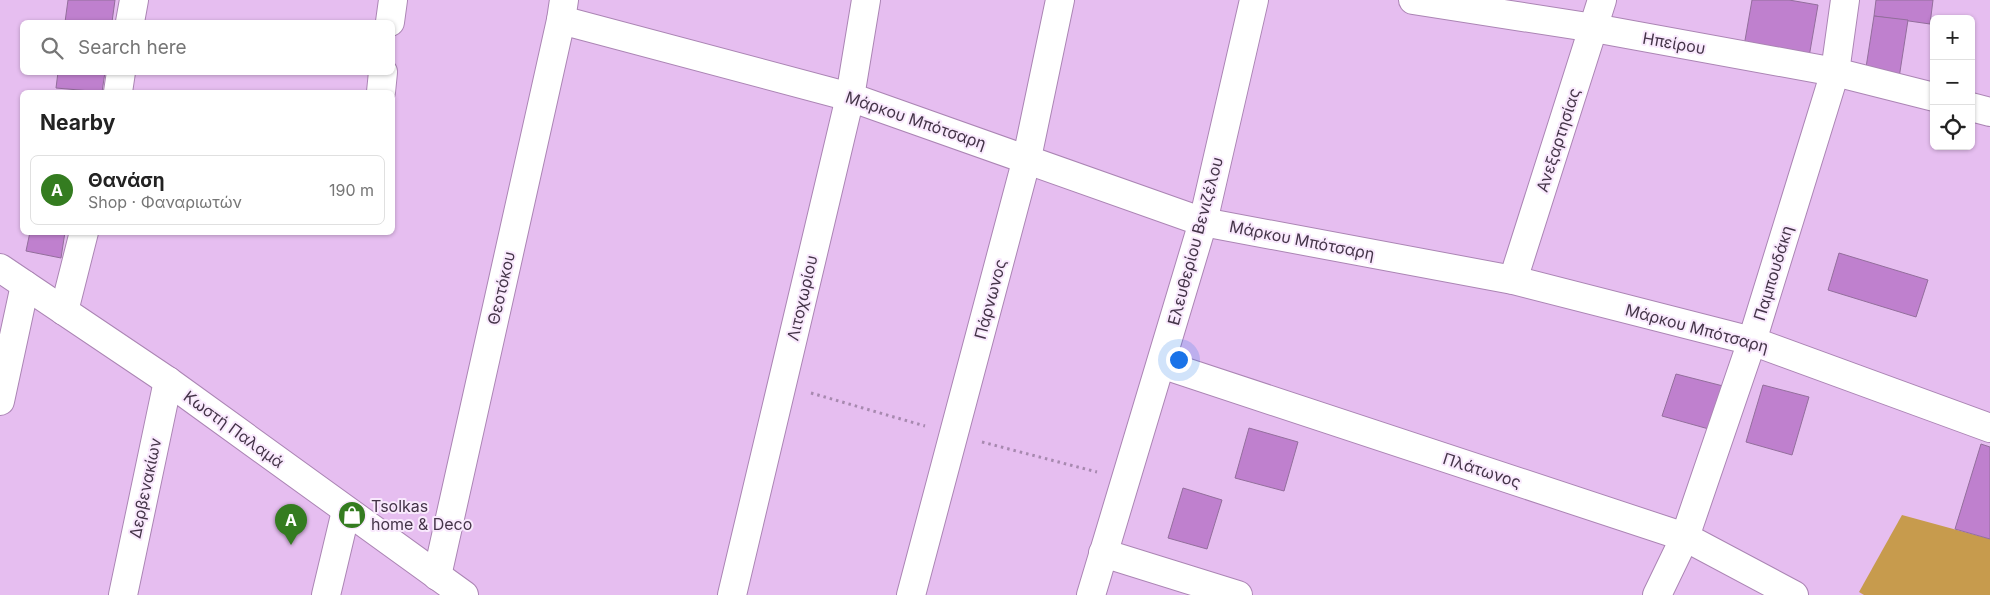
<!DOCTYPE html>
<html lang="en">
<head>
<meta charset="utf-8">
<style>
	body { margin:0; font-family:Inter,sans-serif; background:#f6f6f6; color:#222 }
	.controls { position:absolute; right:15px; top:15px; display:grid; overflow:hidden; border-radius:8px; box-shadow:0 1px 4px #0004 }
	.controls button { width:45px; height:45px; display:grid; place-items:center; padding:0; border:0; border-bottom:1px solid #e0e0e0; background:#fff; color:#222; font:25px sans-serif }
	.you { position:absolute; left:1178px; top:359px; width:18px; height:18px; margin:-12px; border:4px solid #fff; border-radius:50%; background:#1a73e8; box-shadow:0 0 0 8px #1a73e833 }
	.badge { display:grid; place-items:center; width:32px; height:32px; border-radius:50%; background:#347c20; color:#fff; font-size:16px; font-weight:700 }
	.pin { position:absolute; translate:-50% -41px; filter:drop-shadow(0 1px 2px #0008) }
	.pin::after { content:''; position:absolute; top:26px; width:18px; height:15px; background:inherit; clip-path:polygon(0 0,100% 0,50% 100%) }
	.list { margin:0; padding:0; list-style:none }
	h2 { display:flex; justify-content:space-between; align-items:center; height:65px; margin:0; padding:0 20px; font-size:21px }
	h2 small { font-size:16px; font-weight:400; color:#767676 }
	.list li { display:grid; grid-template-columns:32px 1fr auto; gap:15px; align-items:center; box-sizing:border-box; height:70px; margin:0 10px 10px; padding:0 10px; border:1px solid #e0e0e0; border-radius:8px }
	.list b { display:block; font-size:19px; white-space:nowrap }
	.list p { margin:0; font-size:16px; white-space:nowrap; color:#767676 }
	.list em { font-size:16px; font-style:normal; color:#767676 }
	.icon { flex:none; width:28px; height:28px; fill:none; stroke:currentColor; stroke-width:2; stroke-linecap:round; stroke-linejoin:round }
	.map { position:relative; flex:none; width:1990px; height:595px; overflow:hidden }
	.search { position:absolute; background:#fff; box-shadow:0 1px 4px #0004; left:20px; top:20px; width:375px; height:55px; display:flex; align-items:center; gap:12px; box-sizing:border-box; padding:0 18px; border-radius:8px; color:#767676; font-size:19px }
	.panel { position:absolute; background:#fff; box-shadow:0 1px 4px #0004; left:20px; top:90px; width:375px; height:145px; border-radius:8px }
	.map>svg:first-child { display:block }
	.green { fill:#c79b4d }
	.building { fill:#bf80ce; stroke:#936e9c }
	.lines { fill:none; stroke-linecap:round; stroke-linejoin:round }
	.minor-casing { stroke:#ab85b4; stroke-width:30 }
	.path { stroke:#a789af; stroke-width:3; stroke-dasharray:2.5 4; stroke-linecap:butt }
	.minor { stroke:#fff; stroke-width:28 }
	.labels { text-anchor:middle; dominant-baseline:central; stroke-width:4; stroke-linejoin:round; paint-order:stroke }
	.street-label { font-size:16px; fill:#443448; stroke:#f9e9fd }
	.poi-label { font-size:16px; fill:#443448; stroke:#f9e9fd; text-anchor:start }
</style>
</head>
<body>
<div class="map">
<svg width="1990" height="595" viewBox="0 0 1990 595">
	<rect width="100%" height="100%" fill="#e6bef0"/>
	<path class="green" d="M1902,515l88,24v56h-126l-5,-3z"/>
	<g class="building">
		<path d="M68,0h47l-3,22h-47z"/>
		<path d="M1752,0h37l29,5 -9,52 -65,-11z"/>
		<path d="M1876,0h57l-3,24 -56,-8z"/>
		<path d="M1874,16l34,4 -9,58 -34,-4z"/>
		<path d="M58,72h47l-3,20 -46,-4z"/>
		<path d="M30,232h35l-4,26 -35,-7z"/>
		<path d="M1839,253l89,27 -12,37 -88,-27z"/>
		<path d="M1676,374l51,13 -11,44 -54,-15z"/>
		<path d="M1763,385l46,12 -17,58 -46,-13z"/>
		<path d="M1249,428l49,14 -14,49 -49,-13z"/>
		<path d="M1981,444l9,3v92l-35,-10z"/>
		<path d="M1183,488l39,12 -15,49 -39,-11z"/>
	</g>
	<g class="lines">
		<defs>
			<g id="minor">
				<path d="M1413,0l181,28 241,44 99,25"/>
				<path d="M561,20l289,77 353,125 310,58 239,61 238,87"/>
				<path d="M130,22l4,-22"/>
				<path d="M390,22l3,-22"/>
				<path d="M118,92l3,-20"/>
				<path d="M381,92l2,-20"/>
				<path d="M1971,107l19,5"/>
				<path d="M0,268l168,113 296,214"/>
				<path d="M1513,280l89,-280"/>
				<path d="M64,311l20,-79"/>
				<path d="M1161,364l524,173 109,58"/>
				<path d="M0,401l25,-116"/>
				<path d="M1103,553l135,42"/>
				<path d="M437,576l124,-556 3,-20"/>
				<path d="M123,595l45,-214"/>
				<path d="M326,595l20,-84"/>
				<path d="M732,595l118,-498 16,-97"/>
				<path d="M911,595l116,-437 33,-158"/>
				<path d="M1091,595l112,-373 51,-222"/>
				<path d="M1657,595l28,-58 67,-196 83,-269 10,-72"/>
			</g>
		</defs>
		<use href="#minor" class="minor-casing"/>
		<g class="path">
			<path d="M811,393l114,33"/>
			<path d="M982,442l115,30"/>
		</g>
		<use href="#minor" class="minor"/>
	</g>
	<defs>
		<symbol id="shop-disc" viewBox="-11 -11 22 22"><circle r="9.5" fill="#347c20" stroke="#f9e9fd"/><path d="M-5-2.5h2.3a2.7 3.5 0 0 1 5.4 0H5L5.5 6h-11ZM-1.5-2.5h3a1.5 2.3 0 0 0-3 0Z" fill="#fff"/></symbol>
	</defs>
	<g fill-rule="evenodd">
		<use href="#shop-disc" x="336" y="499" width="32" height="32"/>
	</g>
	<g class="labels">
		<g class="street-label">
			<text transform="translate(1674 43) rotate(10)">Ηπείρου</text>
			<text transform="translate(916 120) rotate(19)">Μάρκου Μπότσαρη</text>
			<text transform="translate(1558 140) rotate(-72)">Ανεξαρτησίας</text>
			<text transform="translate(1302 240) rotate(11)">Μάρκου Μπότσαρη</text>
			<text transform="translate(1195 241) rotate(-75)">Ελευθερίου Βενιζέλου</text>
			<text transform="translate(1773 273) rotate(-73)">Παμπουδάκη</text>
			<text transform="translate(501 288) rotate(-77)">Θεοτόκου</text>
			<text transform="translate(802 298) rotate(-77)">Λιτοχωρίου</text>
			<text transform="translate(990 299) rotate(-75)">Πάρνωνος</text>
			<text transform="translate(1697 328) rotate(15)">Μάρκου Μπότσαρη</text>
			<text transform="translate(234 429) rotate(36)">Κωστή Παλαμά</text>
			<text transform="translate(1482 470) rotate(18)">Πλάτωνος</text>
			<text transform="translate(145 488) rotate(-78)">Δερβενακίων</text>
		</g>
		<g class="poi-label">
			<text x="371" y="506">Tsolkas<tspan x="371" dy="18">home &amp; Deco</tspan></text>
		</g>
	</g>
</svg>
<div class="controls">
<button>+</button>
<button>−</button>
<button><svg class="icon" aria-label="locate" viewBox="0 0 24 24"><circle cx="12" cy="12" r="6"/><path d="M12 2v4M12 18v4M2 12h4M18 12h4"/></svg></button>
</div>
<div class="you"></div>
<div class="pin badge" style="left:291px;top:545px">A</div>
<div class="search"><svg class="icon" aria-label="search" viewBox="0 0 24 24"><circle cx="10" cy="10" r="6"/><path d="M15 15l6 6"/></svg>Search here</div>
<section class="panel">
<h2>Nearby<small></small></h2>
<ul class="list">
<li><span class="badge">A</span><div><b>Θανάση</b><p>Shop · Φαναριωτών</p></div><em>190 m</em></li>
</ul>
</section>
</div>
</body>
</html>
